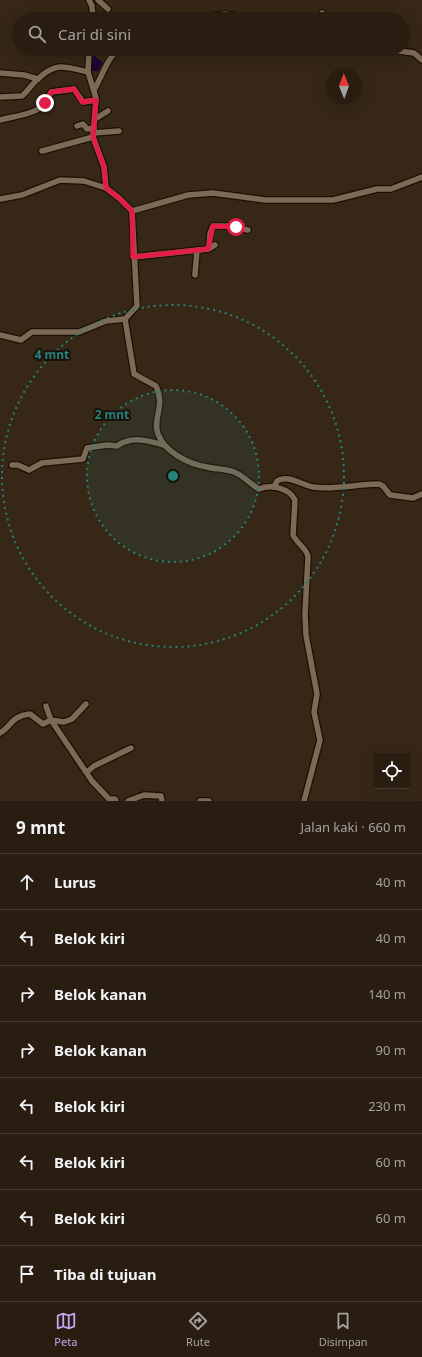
<!DOCTYPE html>
<html lang="id">
<head>
<meta charset="utf-8">
<style>
	body { margin:0; font-family:"Noto Sans",sans-serif; background:#302619; color:#f1f3f6 }
	.controls { position:absolute; right:12px; bottom:12px; display:grid; overflow:hidden; border-radius:0px; box-shadow:0 4px 16px #0002 }
	.controls button { width:36px; height:36px; display:grid; place-items:center; padding:0; border:0; border-bottom:1px solid #443b30; background:#281d10; color:#f1f3f6; font:20px sans-serif }
	.compass { position:absolute; left:326px; top:68px; width:36px; height:36px; border-radius:50%; background:#281d10; box-shadow:0 4px 16px #0002; rotate:359deg }
	.stop { position:absolute; width:12px; height:12px; margin:-9px; border:3px solid #e11d48; border-radius:50%; background:#fff }
	.stop.end { background:#e11d48; border-color:#fff; box-shadow:0 1px 4px #0008 }
	.list { margin:0; padding:0; list-style:none }
	h2 { display:flex; justify-content:space-between; align-items:center; height:52px; margin:0; padding:0 16px; font-size:17px }
	h2 small { font-size:13px; font-weight:400; color:#a5a29f }
	.list li { display:grid; grid-template-columns:26px 1fr auto; gap:12px; align-items:center; box-sizing:border-box; height:56px; padding:0 16px; border-top:1px solid #443b30 }
	.list b { display:block; font-size:15px; white-space:nowrap }
	.list em { font-size:13px; font-style:normal; color:#a5a29f }
	.icon { flex:none; width:22px; height:22px; fill:none; stroke:currentColor; stroke-width:2; stroke-linecap:round; stroke-linejoin:round }
	.map { position:relative; flex:none; width:422px; height:801px; overflow:hidden }
	.search { position:absolute; background:#281d10; box-shadow:0 4px 16px #0002; left:12px; right:12px; top:12px; height:44px; display:flex; align-items:center; gap:10px; box-sizing:border-box; padding:0 14px; border-radius:22px; color:#a5a29f; font-size:15px }
	.sheet { height:500px; background:#281d10 }
	nav { display:flex; justify-content:space-around; align-items:center; box-sizing:border-box; height:56px; border-top:1px solid #443b30; background:#281d10; font-size:11px; color:#a5a29f }
	nav a { display:grid; justify-items:center; gap:2px }
	nav .on { color:#c3a7f2 }
	.map>svg:first-child { display:block }
	.water { fill:#1d0437 }
	.lines { fill:none; stroke-linecap:round; stroke-linejoin:round }
	.minor-casing { stroke:#1d1002; stroke-width:8 }
	.minor { stroke:#7c6a57; stroke-width:5.5 }
	.route { stroke:#e11d48; stroke-width:5 }
	.ring { fill:none; stroke:#26827a; stroke-width:2; stroke-dasharray:2 4 }
	.centre { fill:#26827a; stroke:#18120a; stroke-width:2 }
	.ring-label { font-size:12px; text-anchor:middle; font-weight:bold; fill:#26827a; stroke:#18120a; stroke-width:4; stroke-linejoin:round; paint-order:stroke }
</style>
</head>
<body>
<div class="map">
<svg width="422" height="801" viewBox="0 0 422 801">
	<rect width="100%" height="100%" fill="#362716"/>
	<path class="water" d="M93,49l3,9 7,4 -5,9h-7v-21z"/>
	<g class="lines">
		<defs>
			<g id="minor">
				<path d="M89,0l3,6 1,13"/>
				<path d="M98,0l10,9"/>
				<path d="M189,19l36,-5 29,5"/>
				<path d="M321,19l1,-6"/>
				<path d="M89,49l-1,23 8,26 -3,39 11,30 2,21 13,10 13,13 5,95 -12,13 9,55 22,12c10,21 -4,32 2,48 7,18 30,30 49,33 8,2 19,2 27,5 9,3 17,13 25,17 12,-5 30,-1 36,11l-2,35c4,9 14,13 15,22l-3,57 1,21 11,59 -3,18 6,28 -16,61"/>
				<path d="M384,49l30,4 8,7"/>
				<path d="M0,73l24,2 14,4"/>
				<path d="M94,90c8,-13 13,-32 25,-41"/>
				<path d="M0,97l22,-1c6,-5 9,-11 15,-16 19,-19 28,-13 51,-8"/>
				<path d="M95,119l13,-8"/>
				<path d="M0,120c14,-4 34,-5 45,-16 3,-4 4,-8 6,-12l23,-3 9,13 13,-2"/>
				<path d="M77,126l6,-2 4,5 7,-1"/>
				<path d="M93,133l26,-2"/>
				<path d="M42,151l51,-14"/>
				<path d="M0,199l22,-4 38,-15 24,1 22,7"/>
				<path d="M132,211l56,-16 25,-2 52,7h68l44,-11h14l31,-12"/>
				<path d="M209,248l1,-14 3,-8h15l20,4"/>
				<path d="M133,257l75,-8 7,-4"/>
				<path d="M195,275l2,-25"/>
				<path d="M0,335l21,5 11,-8h47l27,-11 19,-2"/>
				<path d="M12,465h6l11,5 13,-7 41,-4 4,-11 20,-3 10,1c14,-10 30,-6 46,-1"/>
				<path d="M274,487l3,-6c10,-7 25,4 36,6 22,3 44,-3 66,-3l4,2 7,9 23,3 9,-4"/>
				<path d="M46,706l5,14 13,2 8,-3 14,-15"/>
				<path d="M0,733c11,-6 11,-17 30,-19l13,10 8,-4 41,61 17,18h6l1,2"/>
				<path d="M87,772l7,-6 37,-18"/>
				<path d="M128,801l16,-6 17,1 1,5"/>
				<path d="M200,801h9"/>
			</g>
		</defs>
		<use href="#minor" class="minor-casing"/>
		<use href="#minor" class="minor"/>
	</g>
	<g class="lines">
		<path class="route" d="M45,103l6,-11 23,-3 8,13 14,-2 -3,37 11,30 2,21 13,10 13,13 1,46 75,-8 5,-23 23,1"/>
	</g>
	<circle cx="173" cy="476" r="86" fill="#26827a" fill-opacity=".12"/>
	<g class="ring">
		<circle cx="173" cy="476" r="86"/>
		<circle cx="173" cy="476" r="171"/>
	</g>
	<circle cx="173" cy="476" r="6" class="centre"/>
	<g class="ring-label">
		<text x="52" y="359">4 mnt</text>
		<text x="112" y="419">2 mnt</text>
	</g>
</svg>
<div class="controls">
<button><svg class="icon" aria-label="locate" viewBox="0 0 24 24"><circle cx="12" cy="12" r="6"/><path d="M12 2v4M12 18v4M2 12h4M18 12h4"/></svg></button>
</div>
<svg class="compass" viewBox="-18 -18 36 36"><path d="M0-13l5 13h-10z" fill="#e53935"/><path d="M0 13l5-13h-10z" fill="#a5a29f"/></svg>
<div class="stop" style="left:236px;top:227px"></div>
<div class="stop end" style="left:45px;top:103px"></div>
<div class="search"><svg class="icon" aria-label="search" viewBox="0 0 24 24"><circle cx="10" cy="10" r="6"/><path d="M15 15l6 6"/></svg>Cari di sini</div>
</div>
<section class="sheet">
<h2>9 mnt<small>Jalan kaki · 660 m</small></h2>
<ul class="list">
<li><svg class="icon" aria-label="ahead" viewBox="0 0 24 24"><path d="M12 20V5M6 11l6-6 6 6"/></svg><div><b>Lurus</b></div><em>40 m</em></li>
<li><svg class="icon" aria-label="left" viewBox="0 0 24 24"><path d="M17 20v-9H6M10 6l-5 5 5 5"/></svg><div><b>Belok kiri</b></div><em>40 m</em></li>
<li><svg class="icon" aria-label="right" viewBox="0 0 24 24"><path d="M7 20v-9h11M14 6l5 5-5 5"/></svg><div><b>Belok kanan</b></div><em>140 m</em></li>
<li><svg class="icon" aria-label="right" viewBox="0 0 24 24"><path d="M7 20v-9h11M14 6l5 5-5 5"/></svg><div><b>Belok kanan</b></div><em>90 m</em></li>
<li><svg class="icon" aria-label="left" viewBox="0 0 24 24"><path d="M17 20v-9H6M10 6l-5 5 5 5"/></svg><div><b>Belok kiri</b></div><em>230 m</em></li>
<li><svg class="icon" aria-label="left" viewBox="0 0 24 24"><path d="M17 20v-9H6M10 6l-5 5 5 5"/></svg><div><b>Belok kiri</b></div><em>60 m</em></li>
<li><svg class="icon" aria-label="left" viewBox="0 0 24 24"><path d="M17 20v-9H6M10 6l-5 5 5 5"/></svg><div><b>Belok kiri</b></div><em>60 m</em></li>
<li><svg class="icon" aria-label="arrive" viewBox="0 0 24 24"><path d="M6 21V4h12l-3 4 3 4H6"/></svg><div><b>Tiba di tujuan</b></div></li>
</ul>
</section>
<nav>
<a class="on"><svg class="icon" aria-label="map" viewBox="0 0 24 24"><path d="M3 6l6-2 6 2 6-2v14l-6 2-6-2-6 2zM9 4v14M15 6v14"/></svg>Peta</a>
<a><svg class="icon" aria-label="directions" viewBox="0 0 24 24"><path d="M12 3l9 9-9 9-9-9zM9 14v-3h6M13 9l2 2-2 2"/></svg>Rute</a>
<a><svg class="icon" aria-label="saved" viewBox="0 0 24 24"><path d="M7 4h10v16l-5-4-5 4z"/></svg>Disimpan</a>
</nav>
</body>
</html>
